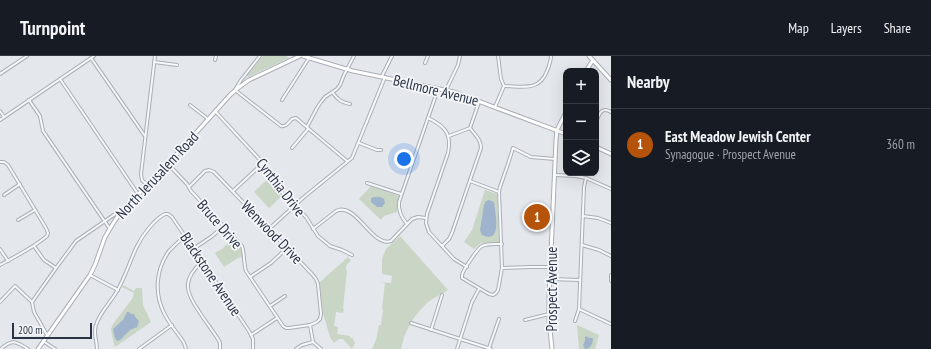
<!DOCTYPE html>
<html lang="en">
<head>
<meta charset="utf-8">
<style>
	body { margin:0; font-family:"PT Sans Narrow",sans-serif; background:#20242c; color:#f1f3f6 }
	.controls { position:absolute; right:12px; top:12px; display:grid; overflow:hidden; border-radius:8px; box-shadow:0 4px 16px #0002 }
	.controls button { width:36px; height:36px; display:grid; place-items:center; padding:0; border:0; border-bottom:1px solid #363941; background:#171b24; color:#f1f3f6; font:20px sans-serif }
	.scale { position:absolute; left:12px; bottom:10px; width:80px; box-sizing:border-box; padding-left:4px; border:2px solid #2b3445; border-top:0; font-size:11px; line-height:14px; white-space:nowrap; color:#2b3445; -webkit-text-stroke:3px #f4f6f9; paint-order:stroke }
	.you { position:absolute; left:404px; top:103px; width:14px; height:14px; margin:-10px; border:3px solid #fff; border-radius:50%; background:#1a73e8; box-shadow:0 0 0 6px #1a73e833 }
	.badge { display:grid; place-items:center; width:26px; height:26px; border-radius:50%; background:#b45309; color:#fff; font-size:13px; font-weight:700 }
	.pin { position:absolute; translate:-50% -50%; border:2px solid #fff; box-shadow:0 1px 4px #0006 }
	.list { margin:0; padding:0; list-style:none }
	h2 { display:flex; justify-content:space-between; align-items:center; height:52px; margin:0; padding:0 16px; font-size:17px }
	h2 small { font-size:13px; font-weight:400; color:#9ea1a6 }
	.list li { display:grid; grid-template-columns:26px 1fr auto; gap:12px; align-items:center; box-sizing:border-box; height:72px; padding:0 16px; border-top:1px solid #363941 }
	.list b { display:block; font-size:15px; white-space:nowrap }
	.list p { margin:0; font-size:13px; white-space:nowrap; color:#9ea1a6 }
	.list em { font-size:13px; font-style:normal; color:#9ea1a6 }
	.icon { flex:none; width:22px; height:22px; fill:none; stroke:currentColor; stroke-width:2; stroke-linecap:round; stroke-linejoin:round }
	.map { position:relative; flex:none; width:611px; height:293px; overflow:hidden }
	header { display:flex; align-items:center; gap:24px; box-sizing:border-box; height:56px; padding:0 20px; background:#171b24; border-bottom:1px solid #363941 }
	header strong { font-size:19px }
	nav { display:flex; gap:22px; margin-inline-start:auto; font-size:14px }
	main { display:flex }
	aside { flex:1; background:#171b24 }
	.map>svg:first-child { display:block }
	.green { fill:#c9d6c5 }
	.water { fill:#9fb4cc }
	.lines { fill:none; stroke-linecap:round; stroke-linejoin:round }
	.street-casing { stroke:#a9aeb7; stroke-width:4 }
	.secondary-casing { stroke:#a9aeb7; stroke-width:5 }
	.street { stroke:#f7f8fa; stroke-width:2 }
	.secondary { stroke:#fff; stroke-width:3 }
	.labels { text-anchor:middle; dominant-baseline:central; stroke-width:3.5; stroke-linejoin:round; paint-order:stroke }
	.street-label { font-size:15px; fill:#2b3445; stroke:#f4f6f9 }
</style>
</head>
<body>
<header>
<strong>Turnpoint</strong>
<nav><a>Map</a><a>Layers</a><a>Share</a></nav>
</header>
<main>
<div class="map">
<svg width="611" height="293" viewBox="0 0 611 293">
	<rect width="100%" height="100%" fill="#e4e7ec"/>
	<g class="green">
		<path d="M263,0h23l2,1 1,1 -41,19 -1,-2z"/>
		<path d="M272,119c5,6 6,14 10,21l-13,12 -15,-16z"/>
		<path d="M371,130l28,10 -2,10v6l-13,4 -3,4 -22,-21z"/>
		<path d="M485,134l12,4 2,48 -18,1 -7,6 -10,-7 8,-12z"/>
		<path d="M400,180l48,54c-6,4 -15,8 -21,13 -13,12 -23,29 -26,46h-29l4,-9 3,-15h2l2,-15 -1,-2 3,-25 -6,-1 12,1 1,-7 -10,-2v-15l4,-10z"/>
		<path d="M233,182c6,6 9,11 10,19l-5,1 -14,9 -9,-14 7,-4z"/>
		<path d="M348,201l3,4c-3,2 -6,4 -5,9h1l-4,39h1l-1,4 -7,-1 -2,14 4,1 -1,7 13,2v2h3v2l2,3 -3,6 -9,-10h-4l-5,4 -4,-6 -5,-17 -2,-6 -4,-31z"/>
		<path d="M123,229l11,6 2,-3h6l1,17 8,17 -36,25 -3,-11 -1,-7 2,-5 19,-25 2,-6 -12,-6z"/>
		<path d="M577,269l22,10 -4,14h-16z"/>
	</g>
	<g class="water">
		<path d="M374,141h6l4,2 1,4 -3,4h-5l-6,-5v-4z"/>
		<path d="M489,144l5,2c1,10 9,43 -12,33l-2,-5 4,-25 2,-4z"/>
		<path d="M127,256h2l2,2h3l2,4 3,3 -2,6 -7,3 -10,10 -3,1 -2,-3 -2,-9 10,-9z"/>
		<path d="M586,280l3,2h4c0,5 -2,11 -8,11l-2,-4 2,-4v-4z"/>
	</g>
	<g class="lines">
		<defs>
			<g id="street">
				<path d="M260,0l-19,24 -6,10 46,36c5,1 7,-3 11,-7l4,-1 51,43"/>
				<path d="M91,2l54,78"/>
				<path d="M215,4l1,-4"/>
				<path d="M154,6l23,3"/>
				<path d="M425,7l3,-7"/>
				<path d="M0,18l27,-18"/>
				<path d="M382,20l10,-20"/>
				<path d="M60,23l78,115"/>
				<path d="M504,30c18,0 35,6 43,-15 2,-5 4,-10 4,-15"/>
				<path d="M446,34l12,-25 2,-9"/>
				<path d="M333,37c5,7 8,9 17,11"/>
				<path d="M29,44l11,16 3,15 67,98"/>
				<path d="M282,44l27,-42"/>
				<path d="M190,49l18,14"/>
				<path d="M495,51l9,-21 -3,-7 -3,-23"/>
				<path d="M0,55l4,6"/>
				<path d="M215,55l59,64 3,5 6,14 23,23 12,19 12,10 12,4 10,5"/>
				<path d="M428,62c17,8 24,16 20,35l-21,61 -1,9 3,9 25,27 13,8"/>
				<path d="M0,64l94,-64"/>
				<path d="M596,66c3,-7 5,-16 15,-10"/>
				<path d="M307,71l10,-19 4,-6 4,-5 12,-8 3,-4 4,-10 10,-19"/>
				<path d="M449,80l21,-8 9,-26"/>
				<path d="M359,87l18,7h4"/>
				<path d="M292,92l16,-19"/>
				<path d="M0,106h4l4,3 38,63 2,5 -1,3c-14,12 -31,20 -47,29"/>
				<path d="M168,108l19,20 4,7 51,55c3,8 1,16 4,25l37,55 3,2h3l21,-3 7,-3 3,-3 1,-5 -3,-30 -2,-5 -4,-5 -98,-102 -5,-2 -4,1 -16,16"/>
				<path d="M555,119l21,1 10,2 25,11"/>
				<path d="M470,125l29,11"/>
				<path d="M367,127l34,11"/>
				<path d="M147,129l-5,-5 -1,-6 14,-118"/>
				<path d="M233,135l30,-28"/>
				<path d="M4,139l16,-11"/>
				<path d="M583,160l15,2 13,5"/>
				<path d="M18,164l17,-10"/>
				<path d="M407,168c-6,-7 -9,-13 -8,-22l39,-113"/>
				<path d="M269,173l35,-32 48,-39 33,-81"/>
				<path d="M313,173l23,-18c20,-10 36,37 55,30l21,-22 6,-2 8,1"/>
				<path d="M185,180c-6,5 -11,10 -16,15 -13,18 -15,42 -5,62 5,11 14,20 20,30l2,6"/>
				<path d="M502,188c-6,0 -14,-1 -20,2 -4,2 -19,24 -20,29 0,1 0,2 0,3l27,16 4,1 3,-2 2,-3 4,-22 -3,-76 1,-5 8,-23 5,-16 18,9 24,2"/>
				<path d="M582,189l17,5 12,6"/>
				<path d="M34,190l10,14 12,8"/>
				<path d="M442,190l7,-7 3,-6 29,-85c0,-9 -6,-13 -11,-20"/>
				<path d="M0,193l8,12"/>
				<path d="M193,193l18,-12 13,-11"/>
				<path d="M202,206c-21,18 -16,31 -2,51 6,9 12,17 18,26l2,4v6"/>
				<path d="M502,212l29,-1h19"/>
				<path d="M90,219l28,15"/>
				<path d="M611,219v6"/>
				<path d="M250,221l21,-14 16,-15"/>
				<path d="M550,223l30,1"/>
				<path d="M0,246l15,-16 17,16"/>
				<path d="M270,250l15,-10"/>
				<path d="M579,253l32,15"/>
				<path d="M525,264l24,-6"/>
				<path d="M575,265l4,-12 5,-122 2,-9"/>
				<path d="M411,267l80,26"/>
				<path d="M310,269l3,17 8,7"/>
				<path d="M431,274l11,-35"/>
				<path d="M47,279l-13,-23 -2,-10 24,-34 20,-27 45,-31"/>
				<path d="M251,279l26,-17"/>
				<path d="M43,285l12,8"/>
				<path d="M489,292l10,-29"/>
				<path d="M1,293c11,-11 16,-7 27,0"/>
				<path d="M97,293c0,-8 -4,-16 -1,-24 4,-13 15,-23 21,-34 13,-22 15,-43 32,-63 5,-6 10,-11 16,-14h3l4,3 77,114 4,8v10"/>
				<path d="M139,293l33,-24"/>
				<path d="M296,293l6,-4 11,-3"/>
				<path d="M457,293l15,-47 7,-13"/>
			</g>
			<g id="secondary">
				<path d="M303,0l50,15 101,21 112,42"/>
				<path d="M589,0l22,24"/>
				<path d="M586,15l7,-11"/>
				<path d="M596,91l15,7"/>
				<path d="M38,293l52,-74 5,-10 10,-28 9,-15 6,-9 48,-49 62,-69 8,-7 11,-8 51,-24"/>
				<path d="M552,293l-3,-29v-22l7,-158 1,-10 9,-18"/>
			</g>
		</defs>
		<use href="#street" class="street-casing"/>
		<use href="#secondary" class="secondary-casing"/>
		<use href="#street" class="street"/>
		<use href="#secondary" class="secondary"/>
	</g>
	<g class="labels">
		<g class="street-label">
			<text transform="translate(436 34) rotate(14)">Bellmore Avenue</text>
			<text transform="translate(157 119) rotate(-47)">North Jerusalem Road</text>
			<text transform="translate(281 131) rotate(52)">Cynthia Drive</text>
			<text transform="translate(220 168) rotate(49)">Bruce Drive</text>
			<text transform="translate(272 176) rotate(46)">Wenwood Drive</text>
			<text transform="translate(211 218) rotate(56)">Blackstone Avenue</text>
			<text transform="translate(551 233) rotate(-90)">Prospect Avenue</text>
		</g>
	</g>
</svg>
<div class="controls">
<button>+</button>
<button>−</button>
<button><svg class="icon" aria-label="layers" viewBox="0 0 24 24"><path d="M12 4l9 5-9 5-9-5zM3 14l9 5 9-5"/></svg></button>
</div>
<div class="scale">200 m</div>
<div class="you"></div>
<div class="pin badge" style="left:537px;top:161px">1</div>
</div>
<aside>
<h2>Nearby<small></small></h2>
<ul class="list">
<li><span class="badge">1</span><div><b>East Meadow Jewish Center</b><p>Synagogue · Prospect Avenue</p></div><em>360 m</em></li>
</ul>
</aside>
</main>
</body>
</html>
